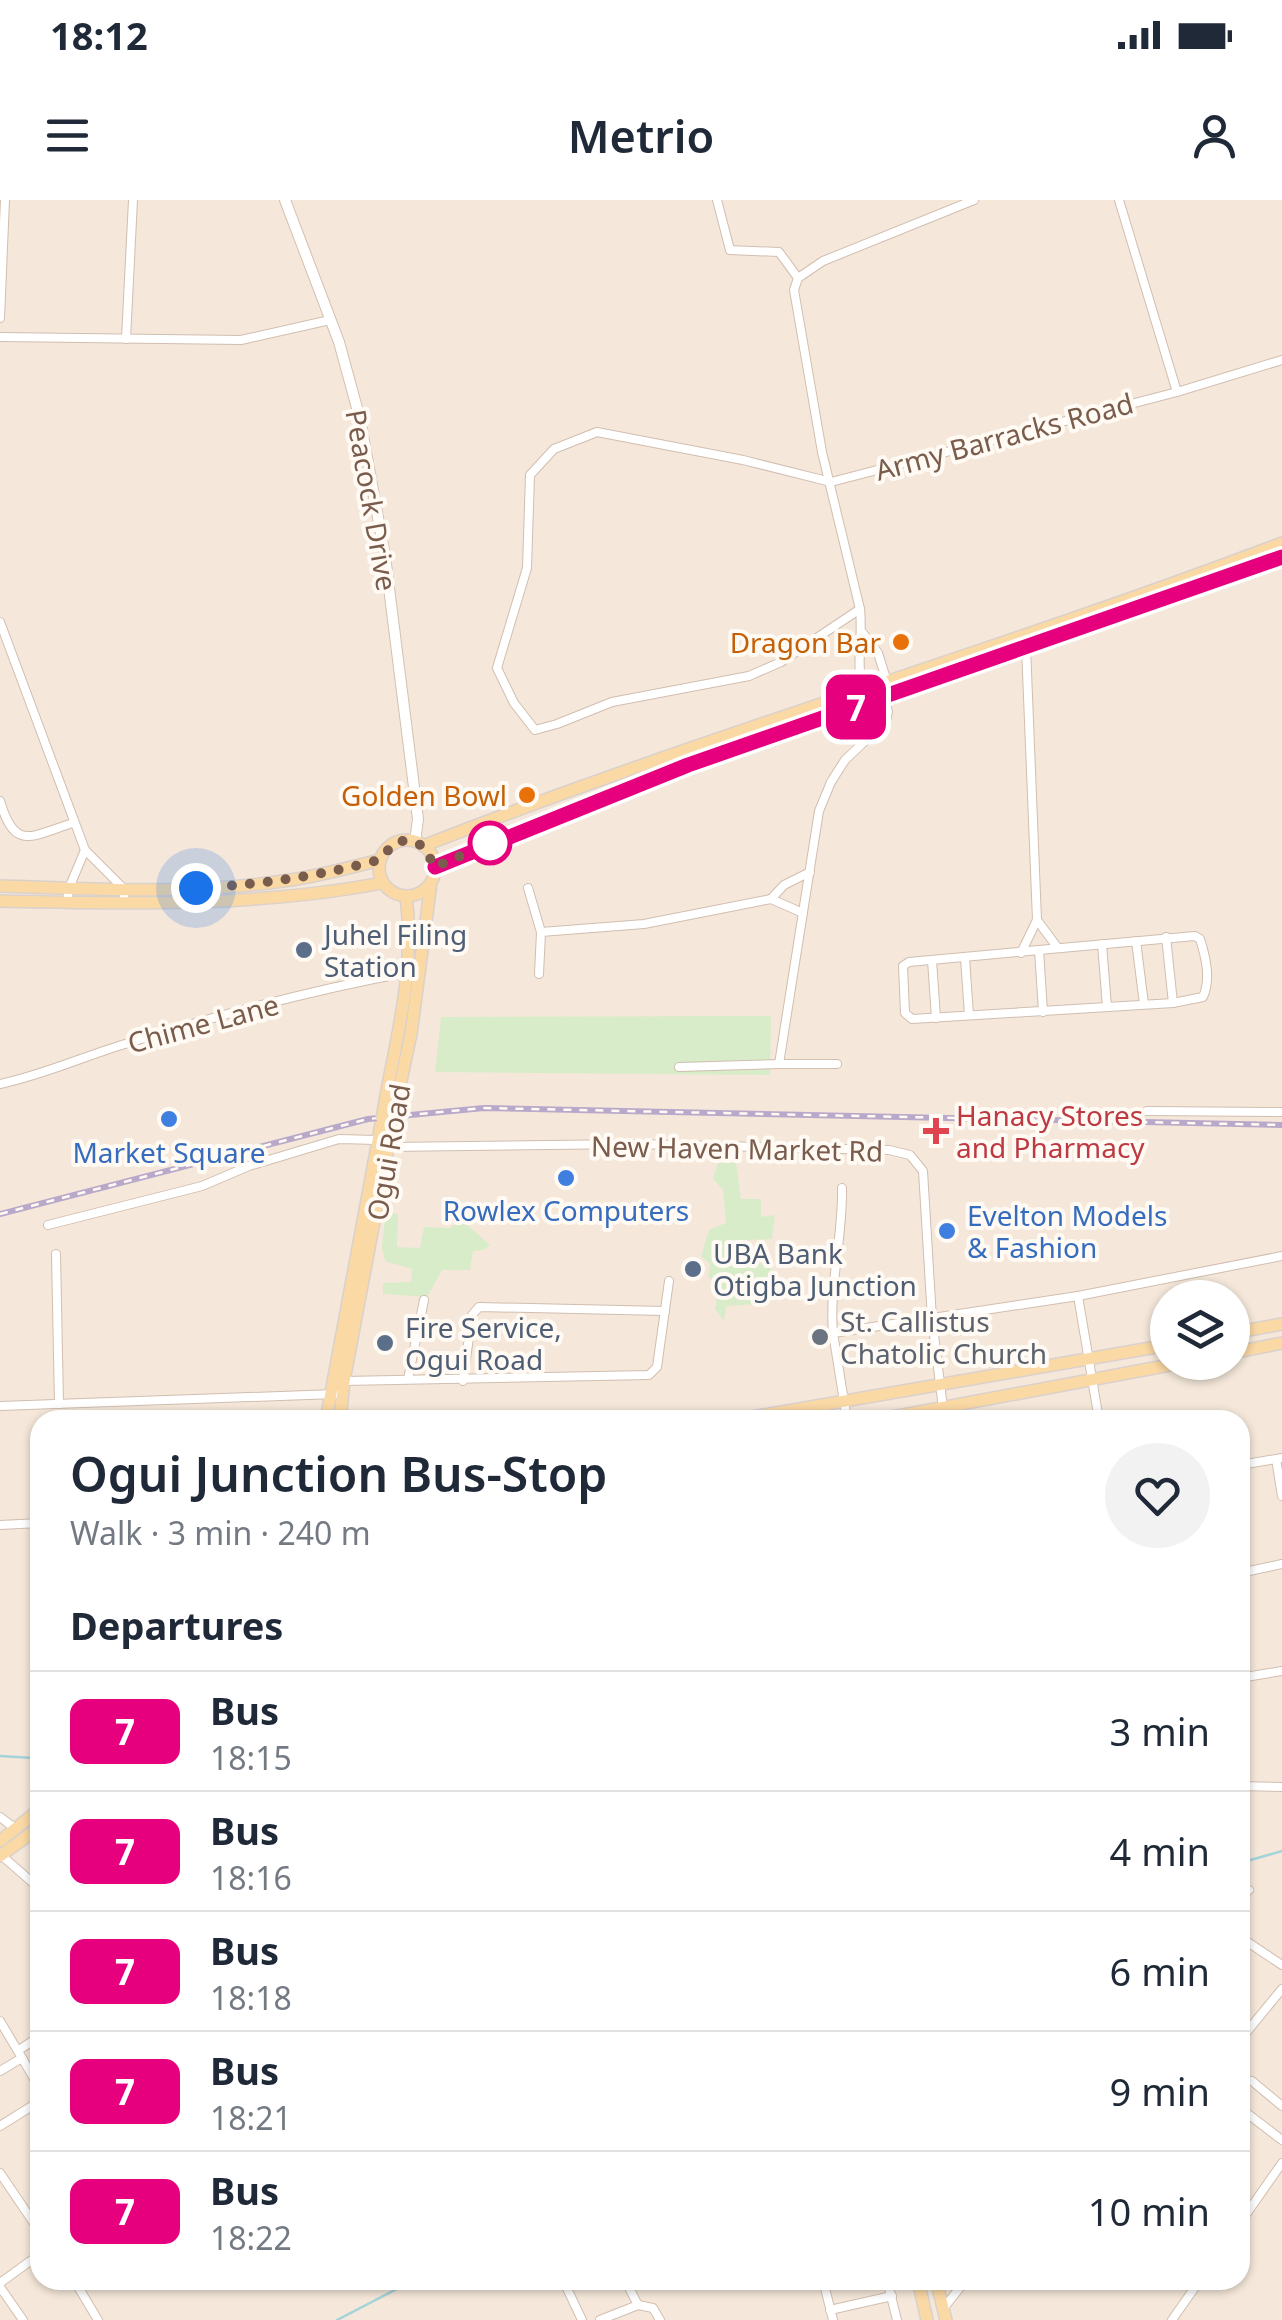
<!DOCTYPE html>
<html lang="en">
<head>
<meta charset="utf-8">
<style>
  body { margin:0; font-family:"Noto Sans",sans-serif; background:#f2f2f3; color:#1f2937; height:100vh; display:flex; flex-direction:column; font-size:38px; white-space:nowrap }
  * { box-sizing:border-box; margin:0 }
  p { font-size:32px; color:#747a83 }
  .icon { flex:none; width:55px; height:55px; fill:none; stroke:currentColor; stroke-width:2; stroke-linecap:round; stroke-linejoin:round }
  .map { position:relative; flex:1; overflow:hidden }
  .panel { position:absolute; left:30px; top:1210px; width:1220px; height:880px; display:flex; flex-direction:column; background:#fff; border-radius:30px; box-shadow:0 2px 8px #0004 }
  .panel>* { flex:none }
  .badge { padding:0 20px; border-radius:15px; font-size:35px; line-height:65px }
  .controls { position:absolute; left:1150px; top:1080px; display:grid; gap:20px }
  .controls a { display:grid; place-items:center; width:100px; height:100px; border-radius:50%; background:#fff; box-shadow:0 2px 8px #0004; font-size:50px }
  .you { position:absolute; width:50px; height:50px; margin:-25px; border:8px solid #fff; border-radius:50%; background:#1a73e8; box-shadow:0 0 0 15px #1a73e833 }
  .map>.badge { position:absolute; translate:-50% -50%; box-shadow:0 0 0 5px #fff }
  h2 { padding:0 40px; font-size:38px; line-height:90px }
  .round { display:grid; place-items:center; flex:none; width:105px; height:105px; border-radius:52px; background:#f2f2f3 }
  .head { display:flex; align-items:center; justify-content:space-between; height:170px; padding:0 40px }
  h1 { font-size:48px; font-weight:600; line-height:75px }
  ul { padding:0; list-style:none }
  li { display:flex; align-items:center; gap:30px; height:120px; padding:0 40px; border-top:2px solid #e0e1e3 }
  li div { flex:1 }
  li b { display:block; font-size:38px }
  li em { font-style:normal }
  li .badge { min-width:110px; font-weight:700; text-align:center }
  .status { display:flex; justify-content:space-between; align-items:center; height:70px; padding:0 50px; background:#fff; direction:ltr }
  .status svg { height:28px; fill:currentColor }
  header { display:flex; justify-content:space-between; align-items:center; height:130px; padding:0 40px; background:#fff; font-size:45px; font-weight:600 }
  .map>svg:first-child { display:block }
  .residential { fill:#f5e8da; fill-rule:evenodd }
  .green { fill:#d8ecc9 }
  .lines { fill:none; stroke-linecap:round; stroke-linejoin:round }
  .stream { stroke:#a5d3da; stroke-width:2.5 }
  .street-casing { stroke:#d1beb0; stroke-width:10 }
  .secondary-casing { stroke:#d6c0b0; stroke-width:12 }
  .primary-casing { stroke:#dad1cd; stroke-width:14 }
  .street { stroke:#fff; stroke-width:8 }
  .secondary { stroke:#fff; stroke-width:10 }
  .primary { stroke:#fbd9a5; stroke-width:11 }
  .rail-casing { stroke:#b9a8c9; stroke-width:6 }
  .rail { stroke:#fffaf3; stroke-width:2.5; stroke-dasharray:8; stroke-linecap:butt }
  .primary-bridge-casing { stroke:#dad1cd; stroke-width:14; stroke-linecap:butt }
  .primary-bridge { stroke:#fbd9a5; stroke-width:11 }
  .line-casing { stroke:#fff; stroke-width:22 }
  .line { stroke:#e6007e; stroke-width:15 }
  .walk { stroke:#7a5c4d; stroke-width:10; stroke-dasharray:0 18 }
  .food-dot { fill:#e8710a; stroke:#fffaf3; stroke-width:4 }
  .stop-dot { fill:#fff; stroke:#e6007e; stroke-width:5 }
  .service-dot { fill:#5c6f8a; stroke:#fffaf3; stroke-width:4 }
  .shop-dot { fill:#3f7fe0; stroke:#fffaf3; stroke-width:4 }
  .health-dot { fill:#e0444e; stroke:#fffaf3; stroke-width:4 }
  .worship-dot { fill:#6b7280; stroke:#fffaf3; stroke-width:4 }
  .labels { text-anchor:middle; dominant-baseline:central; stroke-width:8; stroke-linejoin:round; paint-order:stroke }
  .street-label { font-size:28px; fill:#7a5c4d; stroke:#fffaf3 }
  .food-label { font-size:28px; fill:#c56008; stroke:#fffaf3; text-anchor:end }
  .service-label { font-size:28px; fill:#4e5e75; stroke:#fffaf3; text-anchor:start }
  .health-label { font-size:28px; fill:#be3a42; stroke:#fffaf3; text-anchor:start }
  .shop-label { font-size:28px; fill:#366cbe; stroke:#fffaf3 }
  .worship-label { font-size:28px; fill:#5b616d; stroke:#fffaf3; text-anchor:start }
</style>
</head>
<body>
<div class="status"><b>18:12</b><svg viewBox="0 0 49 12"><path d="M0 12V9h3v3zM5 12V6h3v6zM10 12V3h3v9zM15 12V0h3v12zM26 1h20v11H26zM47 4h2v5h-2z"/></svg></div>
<header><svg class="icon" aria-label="menu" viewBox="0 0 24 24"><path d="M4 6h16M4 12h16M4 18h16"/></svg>Metrio<svg class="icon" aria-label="person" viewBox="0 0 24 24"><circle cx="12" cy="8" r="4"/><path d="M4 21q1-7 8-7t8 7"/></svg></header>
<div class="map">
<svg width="1282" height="2120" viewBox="0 0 1282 2120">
  <rect width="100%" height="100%" fill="#fdf6ec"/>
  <!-- residential -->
  <path class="residential" d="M0 0H1282V2120H0ZM1168 1098H1232V1162H1168ZM40 1220H1240V2080H40Z"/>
  <!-- green -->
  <g class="green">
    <path d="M771 816 770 875 435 872 441 817Z"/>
    <path d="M718 963H736L741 999H761V1017L775 1015 772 1039 746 1040V1052L728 1054 729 1064 771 1063 770 1103 726 1106 724 1121 715 1109 719 1087 708 1076 710 1064 701 1056 709 1030 726 1023 723 990 713 979Z"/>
    <path d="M386 1012 398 1014 397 1047 420 1048 424 1027 450 1028 461 1020 490 1045 484 1050 473 1051 470 1070H442L427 1097 383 1094V1083L411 1082 412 1069 385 1061 382 1047Z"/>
  </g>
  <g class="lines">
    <!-- stream -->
    <g class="stream">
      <path d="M0 1556 33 1558 40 1562"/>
      <path d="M1240 1663 1282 1651"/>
      <path d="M337 2120 414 2080"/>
    </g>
    <!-- street casing -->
    <g class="street-casing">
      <g id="street">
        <path d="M717 0 730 50 779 52 798 78"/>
        <path d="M1119 0 1177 192"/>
        <path d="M0 118 5 0"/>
        <path d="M0 137 241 140 330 120"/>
        <path d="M126 139 133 0"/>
        <path d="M860 409 781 462 749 476 612 502 557 524 535 530 514 503 497 468 527 368 530 275 554 249 597 232 743 260 831 282 1177 192 1282 160"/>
        <path d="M0 422 85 650 124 689V703"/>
        <path d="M862 432 878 453 888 485"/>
        <path d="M862 491C856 462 863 437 860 409L822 252 794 90 798 78 823 61 974 0"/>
        <path d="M0 601C15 652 31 636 73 623"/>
        <path d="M528 688 541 732 539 774"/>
        <path d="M771 699 784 685 810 672"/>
        <path d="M67 702 69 688 85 650"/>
        <path d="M1037 720 1057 747"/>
        <path d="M541 732 644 724 771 699 803 713"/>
        <path d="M1166 737 1173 803"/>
        <path d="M1136 741 1144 804"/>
        <path d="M1102 744 1107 807"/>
        <path d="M1039 750 1195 736 1200 739C1206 758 1211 779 1203 797L1173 803 912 819 905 813 903 766 909 762 1039 750 1043 812"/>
        <path d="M1021 753 1037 720 1026 447"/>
        <path d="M965 758 969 815"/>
        <path d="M932 760 936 818"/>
        <path d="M779 864H837"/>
        <path d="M679 867 779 864 819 611 831 582 845 560 886 521 888 512 884 497"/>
        <path d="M0 884C43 875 82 857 125 844 218 815 313 790 409 772"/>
        <path d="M1147 911 1282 912"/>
        <path d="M388 947 631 944 889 950 910 955 923 971 932 1119 943 1208"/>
        <path d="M48 1025 202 986 249 966 339 939 377 940"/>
        <path d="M56 1054 59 1204"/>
        <path d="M1078 1096 1099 1220"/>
        <path d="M833 1133C829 1085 843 1037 842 988"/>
        <path d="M408 1179 424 1100"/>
        <path d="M344 1181 649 1175 657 1167 669 1081"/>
        <path d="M463 1181 472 1115 479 1107 665 1111"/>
        <path d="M0 1206 335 1194"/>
        <path d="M847 1220 833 1133 1078 1096 1282 1056"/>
        <path d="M1276 1259 1282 1296"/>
        <path d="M1240 1265 1282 1258"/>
        <path d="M0 1325 40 1323"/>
        <path d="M1240 1373 1282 1364"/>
        <path d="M1240 1478 1282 1471"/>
        <path d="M1240 1586 1282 1587"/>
        <path d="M0 1617 16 1629"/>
        <path d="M1 1655 40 1689"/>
        <path d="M1240 1698 1249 1690"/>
        <path d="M1240 1737 1282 1765"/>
        <path d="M0 1821 22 1858"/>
        <path d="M1240 1840 1282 1789"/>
        <path d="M19 1850 40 1836"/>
        <path d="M0 1871 22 1858 40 1889"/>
        <path d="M1252 1881 1282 1906"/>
        <path d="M1240 1908 1282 1940"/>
        <path d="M0 1926 40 1901"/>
        <path d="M0 1973 40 2032"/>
        <path d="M1240 2023 1282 1963"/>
        <path d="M74 2080 98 2120"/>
        <path d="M563 2080 582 2120"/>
        <path d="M625 2080 638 2105"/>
        <path d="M823 2080 833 2120"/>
        <path d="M887 2080 897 2120"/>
        <path d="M0 2083 40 2054"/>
        <path d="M0 2087 23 2120"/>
        <path d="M943 2109 966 2080"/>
        <path d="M830 2110 892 2096"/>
        <path d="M600 2120 638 2105 653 2108 660 2120"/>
        <path d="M1172 2120 1200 2080"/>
      </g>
    </g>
    <!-- secondary casing -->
    <g class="secondary-casing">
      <path id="secondary" d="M285 0 339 142 360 219 385 356 418 619 415 642"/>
    </g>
    <!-- primary casing -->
    <g class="primary-casing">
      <g id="primary">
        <circle cx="407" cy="668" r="28"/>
        <path d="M423 646C706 535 998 451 1282 343"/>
        <path d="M435 667 722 553 1282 357"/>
        <path d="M0 686C94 689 189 695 283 681 316 677 348 668 380 660"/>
        <path d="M0 701C128 704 257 707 382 683"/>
        <path d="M386 895C399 828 415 765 406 696"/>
        <path d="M398 895 411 834 431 683"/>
        <path d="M1232 1133 1282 1124"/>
        <path d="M1232 1153 1282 1143"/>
        <path d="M326 1220 382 919"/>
        <path d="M340 1220 344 1181 393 921"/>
        <path d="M735 1220 1168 1145"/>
        <path d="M876 1220 1186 1162"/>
        <path d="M0 1641 40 1609"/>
        <path d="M0 1656 40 1627"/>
        <path d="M918 2080 927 2120"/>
        <path d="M936 2080 946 2120"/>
      </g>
    </g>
    <!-- street -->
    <use href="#street" class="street"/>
    <!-- secondary -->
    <use href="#secondary" class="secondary"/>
    <!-- primary -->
    <use href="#primary" class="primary"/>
    <!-- rail casing -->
    <g class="rail-casing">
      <path id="rail" d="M0 1014 368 919 484 908 1282 925"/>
    </g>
    <!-- rail -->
    <use href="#rail" class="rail"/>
    <!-- primary-bridge casing -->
    <g class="primary-bridge-casing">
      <g id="primary-bridge">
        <path d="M382 919 386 895"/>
        <path d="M393 921 398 895"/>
      </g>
    </g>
    <!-- primary-bridge -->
    <use href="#primary-bridge" class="primary-bridge"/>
  </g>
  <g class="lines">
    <!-- line casing -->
    <g class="line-casing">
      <path id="line" d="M435 667 688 565 1282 357"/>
    </g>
    <!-- line -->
    <use href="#line" class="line"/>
    <!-- walk -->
    <path class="walk" d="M196 688C256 685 313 677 371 662 394 657 386 630 423 646L435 667 490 643"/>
  </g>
  <!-- markers -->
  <g class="food-dot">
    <circle cx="901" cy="442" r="10"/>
    <circle cx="527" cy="595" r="10"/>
  </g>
  <circle class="stop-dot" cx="490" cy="643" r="20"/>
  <g class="service-dot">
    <circle cx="304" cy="750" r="10"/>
    <circle cx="693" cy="1069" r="10"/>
    <circle cx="385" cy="1143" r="10"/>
  </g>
  <g class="shop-dot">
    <circle cx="169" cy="919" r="10"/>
    <circle cx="566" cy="978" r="10"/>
    <circle cx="947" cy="1031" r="10"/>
  </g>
  <path class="health-dot" d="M931 916h10v10h10v10h-10v10h-10v-10h-10v-10h10z"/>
  <circle class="worship-dot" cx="820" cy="1137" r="10"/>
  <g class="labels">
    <!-- street labels -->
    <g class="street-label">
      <text transform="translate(1004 236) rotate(-15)">Army Barracks Road</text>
      <text transform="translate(372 300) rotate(80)">Peacock Drive</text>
      <text transform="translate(203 823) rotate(-15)">Chime Lane</text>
      <text transform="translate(737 948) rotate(1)">New Haven Market Rd</text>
      <text transform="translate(388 952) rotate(-80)">Ogui Road</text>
    </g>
    <!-- food labels -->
    <g class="food-label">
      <text x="881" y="442">Dragon Bar</text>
      <text x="507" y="595">Golden Bowl</text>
    </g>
    <!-- service labels -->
    <g class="service-label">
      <text x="324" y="734">Juhel Filing<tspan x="324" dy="32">Station</tspan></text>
      <text x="713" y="1053">UBA Bank<tspan x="713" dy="32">Otigba Junction</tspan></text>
      <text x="405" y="1127">Fire Service,<tspan x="405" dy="32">Ogui Road</tspan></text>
    </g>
    <!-- health labels -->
    <g class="health-label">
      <text x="956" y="915">Hanacy Stores<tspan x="956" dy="32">and Pharmacy</tspan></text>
    </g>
    <!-- shop labels -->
    <g class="shop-label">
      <text x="169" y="952">Market Square</text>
      <text x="566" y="1010">Rowlex Computers</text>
      <text x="967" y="1015" text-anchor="start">Evelton Models<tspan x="967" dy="32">&amp; Fashion</tspan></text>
    </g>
    <!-- worship labels -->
    <g class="worship-label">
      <text x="840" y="1121">St. Callistus<tspan x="840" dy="32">Chatolic Church</tspan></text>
    </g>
  </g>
</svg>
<div class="controls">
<a><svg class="icon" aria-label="layers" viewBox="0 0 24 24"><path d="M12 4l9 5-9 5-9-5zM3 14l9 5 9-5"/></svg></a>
</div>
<div class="you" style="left:196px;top:688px"></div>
<b class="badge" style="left:856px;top:507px;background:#e6007e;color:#fff">7</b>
<section class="panel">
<div class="head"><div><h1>Ogui Junction Bus-Stop</h1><p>Walk · 3 min · 240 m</p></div><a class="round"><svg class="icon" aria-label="heart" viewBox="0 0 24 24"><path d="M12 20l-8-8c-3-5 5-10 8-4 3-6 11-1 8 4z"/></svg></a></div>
<h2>Departures</h2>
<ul>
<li><span class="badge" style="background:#e6007e;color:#fff">7</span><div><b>Bus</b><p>18:15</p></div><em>3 min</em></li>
<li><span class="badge" style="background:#e6007e;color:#fff">7</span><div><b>Bus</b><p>18:16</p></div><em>4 min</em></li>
<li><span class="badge" style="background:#e6007e;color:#fff">7</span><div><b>Bus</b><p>18:18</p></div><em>6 min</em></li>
<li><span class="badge" style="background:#e6007e;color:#fff">7</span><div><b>Bus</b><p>18:21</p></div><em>9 min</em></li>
<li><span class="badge" style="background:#e6007e;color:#fff">7</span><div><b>Bus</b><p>18:22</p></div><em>10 min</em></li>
</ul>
</section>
</div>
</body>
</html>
